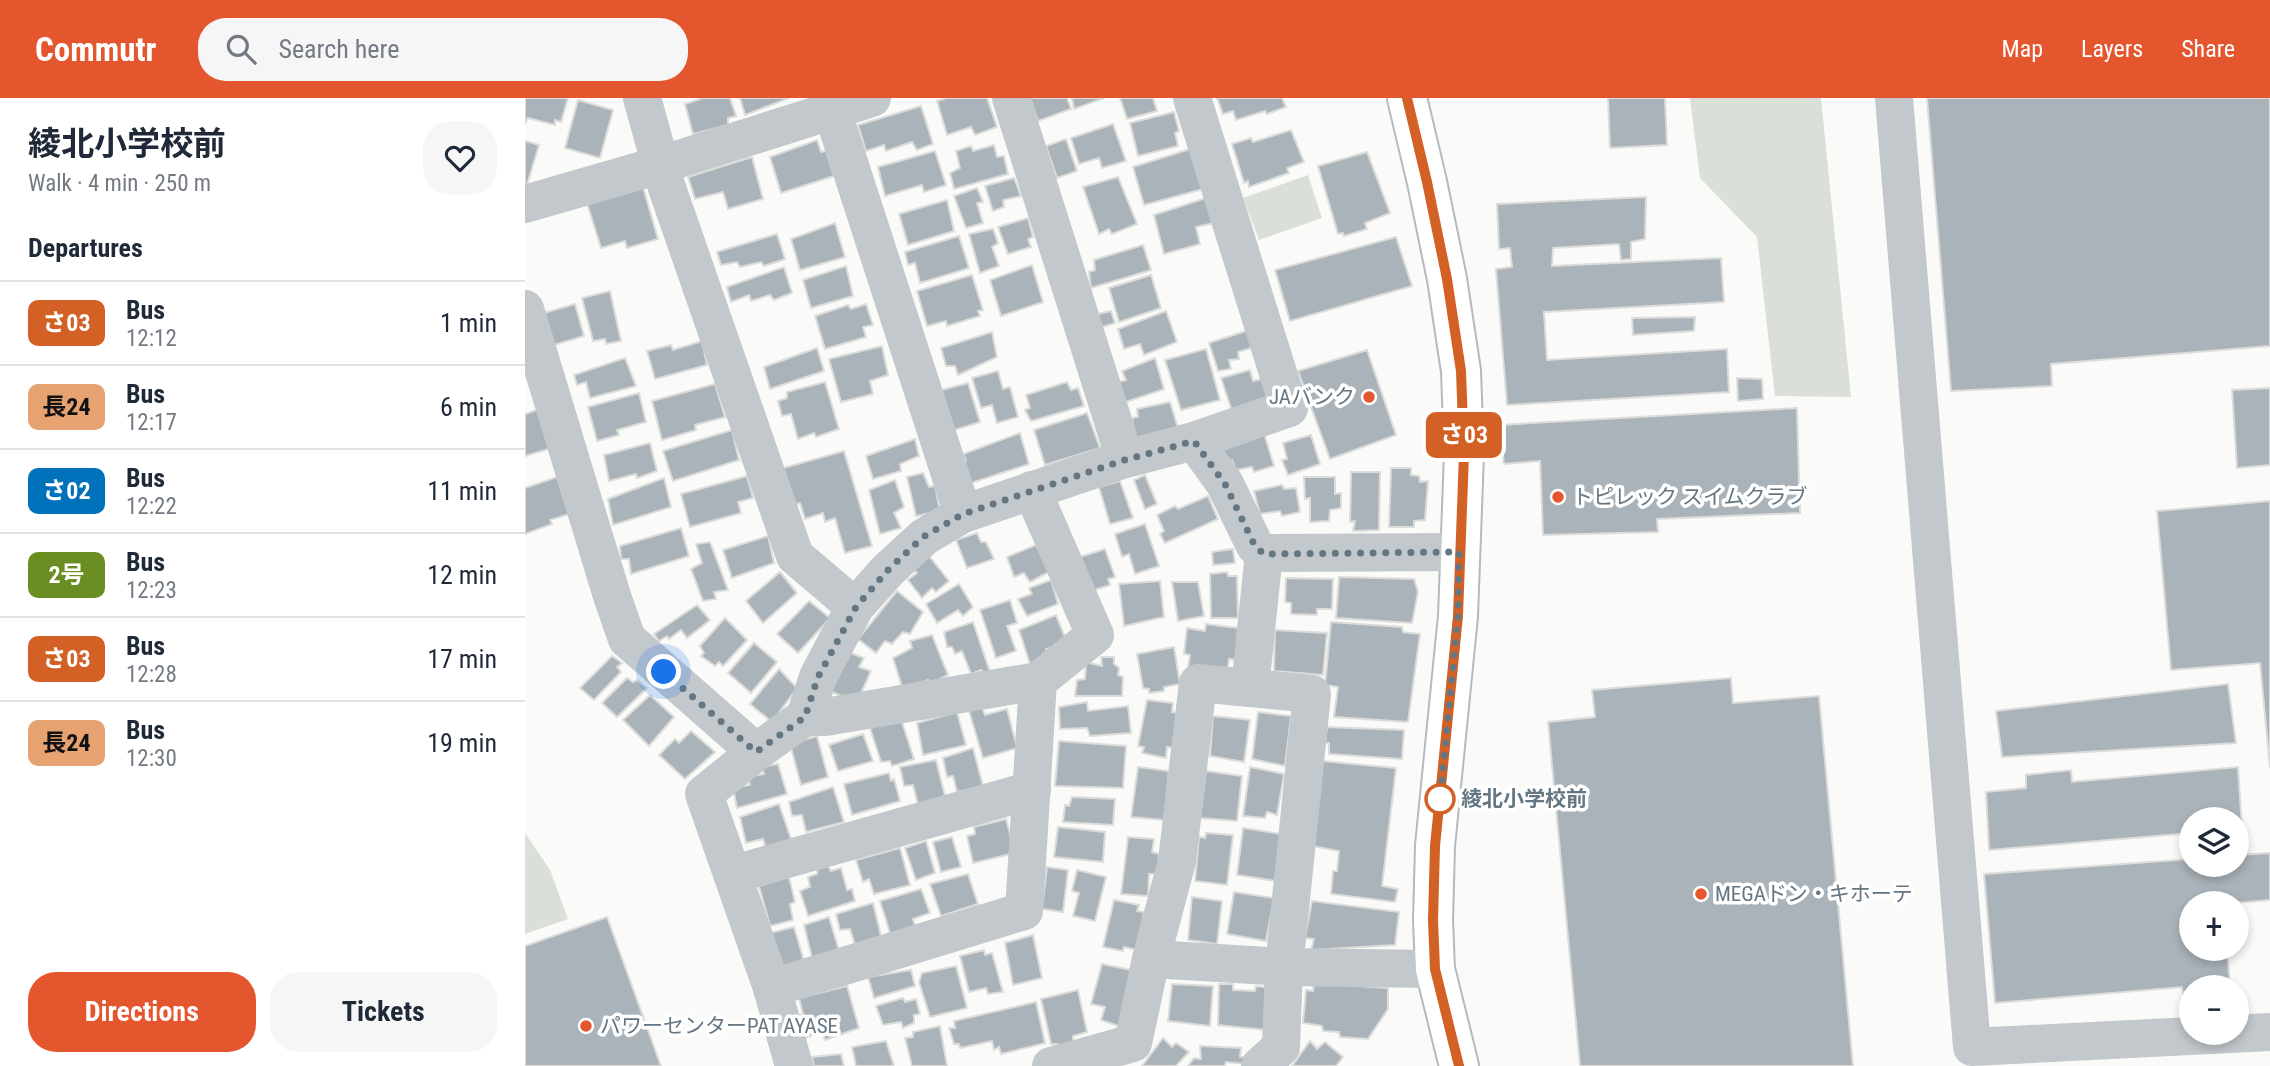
<!DOCTYPE html>
<html lang="en">
<head>
<meta charset="utf-8">
<style>
  body { margin:0; font-family:"Roboto Condensed","Noto Sans JP",sans-serif; background:#f6f6f7; color:#1f2937; height:100vh; display:flex; flex-direction:column; font-size:26px; white-space:nowrap }
  * { box-sizing:border-box; margin:0 }
  p { font-size:23px; color:#747a83 }
  .icon { flex:none; width:38px; height:38px; fill:none; stroke:currentColor; stroke-width:2; stroke-linecap:round; stroke-linejoin:round }
  .map { position:relative; flex:1; overflow:hidden }
  .sheet { display:flex; flex-direction:column; background:#fff; width:525px }
  .sheet>* { flex:none }
  .badge { padding:0 14px; border-radius:10px; font-size:24px; line-height:46px }
  .fabs { position:absolute; left:1654px; top:709px; display:grid; gap:14px }
  .fabs a { display:grid; place-items:center; width:70px; height:70px; border-radius:50%; background:#fff; box-shadow:0 4px 10px #0003; font-size:35px }
  .you { position:absolute; width:35px; height:35px; margin:-18px; border:5px solid #fff; border-radius:50%; background:#1a73e8; box-shadow:0 0 0 10px #1a73e833 }
  .map>.badge { position:absolute; translate:-50% -50%; box-shadow:0 0 0 4px #fff }
  h2 { padding:0 28px; font-size:26px; line-height:63px }
  .round { display:grid; place-items:center; flex:none; width:74px; height:74px; border-radius:28px; background:#f6f6f7 }
  .headline { display:flex; align-items:center; justify-content:space-between; height:119px; padding:0 28px }
  h1 { font-size:33px; font-weight:700; line-height:52px }
  .cta { display:flex; gap:14px; margin-top:auto; padding:14px 28px }
  .cta a { flex:1; height:80px; border-radius:28px; background:#e4572e; color:#fff; font-size:28px; font-weight:700; line-height:80px; text-align:center }
  .cta a+a { background:#f6f6f7; color:#1f2937 }
  ul { padding:0; list-style:none }
  li { display:flex; align-items:center; gap:21px; height:84px; padding:0 28px; border-top:2px solid #e0e1e3 }
  li div { flex:1 }
  li b { display:block; font-size:26px }
  li em { font-style:normal }
  li .badge { min-width:77px; font-weight:700; text-align:center }
  header { display:flex; align-items:center; gap:42px; box-sizing:border-box; height:98px; padding:0 35px; background:#e4572e; color:#fff }
  header strong { font-size:33px }
  nav { display:flex; gap:38px; margin-inline-start:auto; font-size:24px }
  .search { width:490px; height:63px; background:#f6f6f7; display:flex; align-items:center; gap:18px; box-sizing:border-box; padding:0 24px; border-radius:28px; color:#747a83; font-size:26px }
  main { display:flex; flex:1; min-height:0 }
  .map>svg:first-child { display:block }
  .green { fill:#dadfd7 }
  .building { fill:#aab3b9; stroke:#dcdcda; stroke-width:2 }
  .lines { fill:none; stroke-linecap:round; stroke-linejoin:round }
  .major-casing { stroke:#b5babe; stroke-width:42 }
  .minor { stroke:#c3c8cc; stroke-width:38 }
  .major { stroke:#fff; stroke-width:38 }
  .line-casing { stroke:#fff; stroke-width:16 }
  .line { stroke:#d36024; stroke-width:10 }
  .walk { stroke:#657683; stroke-width:7; stroke-dasharray:0 12.6 }
  .poi-dot { fill:#e4572e; stroke:#fff; stroke-width:2.5 }
  .stop-dot { fill:#fff; stroke:#d36024; stroke-width:3.5 }
  .labels { text-anchor:middle; dominant-baseline:central; stroke-width:7; stroke-linejoin:round; paint-order:stroke }
  .poi-label { font-size:21px; fill:#657683; stroke:#fff; text-anchor:start }
  .stop-label { font-size:21px; font-weight:bold; fill:#657683; stroke:#fff; text-anchor:start }
</style>
</head>
<body>
<header>
<strong>Commutr</strong>
<div class="search"><svg class="icon" aria-label="search" viewBox="0 0 24 24"><circle cx="10" cy="10" r="6"/><path d="M15 15l6 6"/></svg>Search here</div>
<nav><a>Map</a><a>Layers</a><a>Share</a></nav>
</header>
<main>
<section class="sheet">
<div class="headline"><div><h1>綾北小学校前</h1><p>Walk · 4 min · 250 m</p></div><a class="round"><svg class="icon" aria-label="heart" viewBox="0 0 24 24"><path d="M12 20l-8-8c-3-5 5-10 8-4 3-6 11-1 8 4z"/></svg></a></div>
<h2>Departures</h2>
<ul>
<li><span class="badge" style="background:#d36024;color:#fff">さ03</span><div><b>Bus</b><p>12:12</p></div><em>1 min</em></li>
<li><span class="badge" style="background:#e6a271;color:#111">長24</span><div><b>Bus</b><p>12:17</p></div><em>6 min</em></li>
<li><span class="badge" style="background:#0072bc;color:#fff">さ02</span><div><b>Bus</b><p>12:22</p></div><em>11 min</em></li>
<li><span class="badge" style="background:#6b8e23;color:#fff">2号</span><div><b>Bus</b><p>12:23</p></div><em>12 min</em></li>
<li><span class="badge" style="background:#d36024;color:#fff">さ03</span><div><b>Bus</b><p>12:28</p></div><em>17 min</em></li>
<li><span class="badge" style="background:#e6a271;color:#111">長24</span><div><b>Bus</b><p>12:30</p></div><em>19 min</em></li>
</ul>
<div class="cta"><a>Directions</a><a>Tickets</a></div>
</section>
<div class="map">
<svg width="1745" height="968" viewBox="0 0 1745 968">
  <rect width="100%" height="100%" fill="#fafaf8"/>
  <!-- green -->
  <g class="green">
    <path d="M1165 0H1296L1326 299 1250 298 1232 139 1175 80Z"/>
    <path d="M783 77 797 120 734 142 718 100Z"/>
    <path d="M0 735 25 772 43 821 0 836Z"/>
  </g>
  <!-- building -->
  <g class="building">
    <path d="M0 0H43L36 24 30 22V27L3 20 0 26Z"/>
    <path d="M178 0H205L211 18 203 20V27L168 36 160 6Z"/>
    <path d="M215 0H264L220 17Z"/>
    <path d="M422 0H462L472 29 450 37 446 29 422 37 412 3Z"/>
    <path d="M505 0H542L546 11 513 23Z"/>
    <path d="M547 0H579L549 11Z"/>
    <path d="M595 0H628L632 13 602 21Z"/>
    <path d="M692 0H757L761 9 742 16 740 13 711 22 708 13 698 16Z"/>
    <path d="M1083 0H1140L1142 47 1085 50Z"/>
    <path d="M1402 0H1745V248L1526 266 1527 288 1426 293Z"/>
    <path d="M53 2 88 12 75 60 40 50Z"/>
    <path d="M396 8 408 46 392 52 387 44 361 53 359 47 341 53 333 27Z"/>
    <path d="M649 14 654 33 650 35 653 48 613 58 605 25Z"/>
    <path d="M588 26 601 63 577 70 574 60 554 66 546 40Z"/>
    <path d="M766 32 779 64 762 70 764 75 724 89 723 83 719 85 707 46 726 40 728 44Z"/>
    <path d="M541 41 552 73 532 80 521 48Z"/>
    <path d="M292 42 296 54 301 53 309 78 256 95 245 59Z"/>
    <path d="M0 43 14 47 2 87 0 86Z"/>
    <path d="M469 47 472 59 479 58 483 76 429 91 425 75 435 70 431 53 446 48 448 53Z"/>
    <path d="M665 51 678 91 619 107 608 69Z"/>
    <path d="M410 53 421 87 399 94 397 87 360 98 353 69Z"/>
    <path d="M842 54 865 115 840 125 842 131 819 138 818 135 813 136 793 68Z"/>
    <path d="M227 59 238 101 203 111 198 94 170 101 163 79Z"/>
    <path d="M593 79 612 126 587 136 584 131 574 136 558 89Z"/>
    <path d="M489 80 496 98 478 102 479 109 468 113 460 88Z"/>
    <path d="M118 89 133 141 102 150 100 143 76 150 62 105Z"/>
    <path d="M452 90 458 104 452 105 458 125 441 130 429 98Z"/>
    <path d="M1121 99 1120 141 1106 144V161L1096 162 1094 146 1028 150 1027 168 1196 160 1199 204 1019 214 1022 262 1202 251 1204 294 982 307 971 171 987 169 985 150 974 151 972 106Z"/>
    <path d="M681 100 689 125 671 129 675 146 639 156 629 117Z"/>
    <path d="M422 102 429 133 383 147 374 116Z"/>
    <path d="M503 120 508 139 503 141 506 149 483 156 473 129Z"/>
    <path d="M310 125 320 159 275 172 266 141Z"/>
    <path d="M468 131 473 145 467 149 474 168 455 175 444 136Z"/>
    <path d="M252 136 260 161 239 168 236 164 215 169 212 164 196 167 192 154Z"/>
    <path d="M434 138 444 170 395 185 390 165 383 167 380 154Z"/>
    <path d="M871 139 887 188 765 223 750 172Z"/>
    <path d="M618 147 626 172 566 190 564 174 570 172 569 162Z"/>
    <path d="M507 167 518 204 476 218 465 182Z"/>
    <path d="M321 168 328 198 286 210 278 182Z"/>
    <path d="M259 169 267 195 249 202 245 197 226 203 224 197 206 204 202 189Z"/>
    <path d="M447 177 458 212 453 213 455 218 422 228 421 223 402 228 392 193Z"/>
    <path d="M626 177 636 210 594 224 584 190Z"/>
    <path d="M85 193 96 243 81 246 80 241 68 243 57 200Z"/>
    <path d="M50 206 59 238 29 247 19 215Z"/>
    <path d="M341 206 348 227 338 229 341 239 300 251 290 218 323 207 326 211Z"/>
    <path d="M586 213 590 225 577 229 573 216Z"/>
    <path d="M641 213 652 244 619 257 615 246 599 251 593 231Z"/>
    <path d="M1170 219 1169 233 1108 237 1107 220Z"/>
    <path d="M724 232 729 249 713 254 714 261 704 262 706 271 693 273 684 245Z"/>
    <path d="M467 234 472 259 433 277 430 268H421L416 250Z"/>
    <path d="M177 243 182 267 130 281 122 253 146 247 148 252Z"/>
    <path d="M357 248 363 277 345 283 348 296 316 304 304 261Z"/>
    <path d="M292 250 299 273 245 291 239 269Z"/>
    <path d="M681 251 695 302 656 312 640 262Z"/>
    <path d="M842 252 871 337 805 361 773 273Z"/>
    <path d="M100 260 111 288 65 300 61 284 52 287 49 277Z"/>
    <path d="M630 260 639 291 601 304 594 284 601 282 597 273Z"/>
    <path d="M725 272 728 283 738 281 744 306 708 316 696 280Z"/>
    <path d="M473 273 478 291 485 289 493 319 472 325 467 307 456 310 447 280Z"/>
    <path d="M1212 280 1237 281 1238 301 1213 303Z"/>
    <path d="M300 284 314 331 291 339 289 335 273 341 266 316 257 318 253 303 262 300V294Z"/>
    <path d="M542 284 546 292 553 290 559 308 506 323 500 312 505 310 501 297Z"/>
    <path d="M443 285 455 324 423 334 413 293Z"/>
    <path d="M190 286 200 319 170 327 171 332 137 342 127 303Z"/>
    <path d="M1745 290V367L1712 370 1707 292Z"/>
    <path d="M114 295 121 324 92 332 94 337 72 343 63 309Z"/>
    <path d="M645 304 653 330 611 342 607 320 613 319 612 311Z"/>
    <path d="M1272 310 1275 415 1132 421 1133 434 1018 437 1015 363 979 366 974 327Z"/>
    <path d="M14 311 27 350 0 358V316Z"/>
    <path d="M562 315 575 350 520 367 509 332Z"/>
    <path d="M207 332 214 362 148 383 138 353Z"/>
    <path d="M495 335 504 366 443 386 436 363 441 362 438 356Z"/>
    <path d="M739 335 749 368 729 374 727 369 711 372 707 362 702 364 697 348Z"/>
    <path d="M786 337 795 366 763 377 757 362 762 361 758 345Z"/>
    <path d="M390 341 394 358 375 366 376 373 348 381 341 358Z"/>
    <path d="M125 345 132 373 112 380 111 376 84 383 79 357Z"/>
    <path d="M319 353 347 448 320 455 310 420 300 424 298 415 280 421 275 405 266 408 255 371Z"/>
    <path d="M866 370H886V377L894 378 895 384 903 383 900 422 889 423V429H864Z"/>
    <path d="M826 374H855L854 432 828 433 830 423 825 424Z"/>
    <path d="M398 375 404 389 410 388 415 413 391 418 382 379Z"/>
    <path d="M620 377 632 406 620 411 609 382Z"/>
    <path d="M222 378 228 400 213 404 216 415 165 429 156 396Z"/>
    <path d="M32 379 44 416 25 422 27 426 0 436V390Z"/>
    <path d="M779 379H810V396L816 395V410L805 412 804 423 785 424V400L780 401Z"/>
    <path d="M139 380 146 409 88 427 83 401Z"/>
    <path d="M370 382 379 409 369 415 376 430 355 436 344 392Z"/>
    <path d="M595 383 608 420 585 426 574 389Z"/>
    <path d="M757 387 759 391 771 390 775 414 757 418 755 413 735 416 729 393Z"/>
    <path d="M683 398 693 421 640 445 635 436 639 433 632 417 650 408 653 411Z"/>
    <path d="M1745 403V670L1735 565 1646 572 1632 413Z"/>
    <path d="M620 426 634 468 610 476 604 456 597 459 590 436Z"/>
    <path d="M156 430 164 458 106 476 104 461H96L95 448Z"/>
    <path d="M452 435 456 444H461L469 461 442 470 431 442Z"/>
    <path d="M243 438 249 465 207 480 198 452Z"/>
    <path d="M185 444 203 492 189 494 191 501 178 503 166 471 177 465 171 446Z"/>
    <path d="M511 447 524 474 505 484 499 475 489 479 482 459Z"/>
    <path d="M580 451 590 479 583 481 585 487 566 493 555 459Z"/>
    <path d="M708 451 710 465 688 467 687 454Z"/>
    <path d="M404 458 424 483 411 494 407 490 397 500 383 482 392 475 388 471Z"/>
    <path d="M255 474 272 495 238 525 221 503Z"/>
    <path d="M702 474 703 478H712L713 520H686L685 476Z"/>
    <path d="M814 479 889 481 893 494 887 525 811 520Z"/>
    <path d="M761 480 808 481 807 511H792V517L766 516V505L760 504Z"/>
    <path d="M526 482 533 506 502 518 493 501 507 496 504 490Z"/>
    <path d="M635 483 639 519 599 528 594 486Z"/>
    <path d="M647 484H673L679 518 653 523Z"/>
    <path d="M434 486 448 509 438 518 433 512 412 525 401 506Z"/>
    <path d="M372 493 398 514 385 536 378 534 367 546 360 543 351 555 333 541Z"/>
    <path d="M485 502 492 525 482 528 491 553 471 560 455 512Z"/>
    <path d="M284 503 305 520 273 555 252 536Z"/>
    <path d="M172 507 185 522 162 540 156 532 144 541 142 538 134 543 129 536Z"/>
    <path d="M531 517 542 544 521 551 524 559 505 566 494 532Z"/>
    <path d="M200 520 222 542 198 568 194 564 190 568 176 558 179 555 175 548Z"/>
    <path d="M448 524 465 574 461 576 456 572 446 576 437 553 430 556 427 549H422L419 534Z"/>
    <path d="M806 524 877 529 878 534 895 536 883 624 809 619 813 589 800 587Z"/>
    <path d="M681 526 713 530 711 562 704 561 702 575 663 570 665 557 659 556 662 530 680 533Z"/>
    <path d="M750 532 802 535 798 577 749 573Z"/>
    <path d="M407 537 423 577 405 586 403 582 378 592 368 560 387 550 385 543Z"/>
    <path d="M229 545 252 564 226 595 203 575Z"/>
    <path d="M649 549 655 586 639 589V593L624 595V591L618 590 612 556Z"/>
    <path d="M323 554 339 560 334 569 346 573 333 602 321 600 305 593Z"/>
    <path d="M87 558 97 565 92 569 96 574 69 602 55 590Z"/>
    <path d="M576 559H589V566L594 570 593 577 598 579 597 598H550L552 582 560 581 561 564 577 568Z"/>
    <path d="M254 571 272 590 247 624 225 606Z"/>
    <path d="M102 580 108 584 112 582 122 590 92 619 77 605Z"/>
    <path d="M1206 580 1208 605 1294 598 1328 968H1055L1023 624 1070 619 1067 592Z"/>
    <path d="M1703 586 1711 645 1477 659 1471 613Z"/>
    <path d="M125 597 149 619 124 648 98 622Z"/>
    <path d="M622 602 648 605 647 614 655 616 648 650 642 649 641 660 617 655 619 649 613 648Z"/>
    <path d="M562 604 563 613 603 608 606 635 565 638 562 630 535 631 534 609Z"/>
    <path d="M457 609 460 617 482 611 492 650 458 660 444 613Z"/>
    <path d="M432 614 441 647 398 657 392 625Z"/>
    <path d="M733 614 766 618 760 668 727 661Z"/>
    <path d="M688 618 725 622 719 664 685 658Z"/>
    <path d="M376 621 389 661 367 668 365 663 356 664 345 630Z"/>
    <path d="M802 629 879 632 877 661 804 656V645H800Z"/>
    <path d="M166 633 190 654 160 681 134 657 150 641 154 645Z"/>
    <path d="M338 636 348 663 313 673 304 647Z"/>
    <path d="M292 638 303 679 276 687 265 646Z"/>
    <path d="M534 643 601 648 598 690 530 688Z"/>
    <path d="M448 650 458 688 432 694 428 678 422 679 418 660Z"/>
    <path d="M411 662 420 698 393 707 388 687 379 688 375 669Z"/>
    <path d="M797 663 871 670 857 788 873 791 870 804 806 796 808 773H812L814 753 787 748Z"/>
    <path d="M253 666 262 696 212 710 208 690 225 687 223 679 239 676 237 669Z"/>
    <path d="M613 669 644 673 639 722 606 719Z"/>
    <path d="M725 669 759 676 752 717 742 714 740 720 718 718Z"/>
    <path d="M1713 669 1717 730 1712 731V721H1666V735L1464 752 1461 694 1501 690V677L1546 672 1547 684Z"/>
    <path d="M681 673 717 678 712 723 675 720Z"/>
    <path d="M364 675 366 683 369 681 375 703 327 717 319 686Z"/>
    <path d="M308 689 319 724 281 734 277 717 267 718 264 704Z"/>
    <path d="M547 699 590 701 588 727 538 724 540 707 544 708Z"/>
    <path d="M254 706 266 741 242 753 238 741 221 745 215 719Z"/>
    <path d="M481 721 490 755 448 765 442 738 450 736 449 729Z"/>
    <path d="M533 729 580 734 578 764 529 759Z"/>
    <path d="M718 730 757 736 751 783 712 777Z"/>
    <path d="M681 735 708 737 702 787 670 783 674 739 680 740Z"/>
    <path d="M427 739 436 769 416 774 408 744Z"/>
    <path d="M603 739 629 741 627 754 634 756 633 776H624L623 798 596 796Z"/>
    <path d="M401 743 410 775 391 782 380 750Z"/>
    <path d="M375 750 385 787 349 796 344 781 338 784 331 762Z"/>
    <path d="M1745 755V802L1712 805H1666V850H1702L1705 886 1688 887 1687 889H1666V903H1659L1657 889 1470 905 1459 776 1666 761V766H1712V757Z"/>
    <path d="M303 768 306 773 316 770 322 792 327 791 330 803 283 818 275 793 285 789 283 779 292 776V771Z"/>
    <path d="M522 769 543 772 538 814 517 811Z"/>
    <path d="M552 772 581 779 570 823 548 818 554 795 547 793Z"/>
    <path d="M443 776 453 806 416 818 405 786Z"/>
    <path d="M264 779 270 804 265 806 268 822 245 828 234 788Z"/>
    <path d="M396 791 405 815 388 821 391 832 366 838 355 803Z"/>
    <path d="M709 794 749 800 741 843 702 836Z"/>
    <path d="M667 799 697 803 692 846 663 842Z"/>
    <path d="M589 802 614 807 612 813 619 814 612 852 599 849 598 853 578 849Z"/>
    <path d="M787 803 874 814 870 847 786 852 789 841 780 840Z"/>
    <path d="M348 805 357 842 331 850 325 831 315 832 311 816Z"/>
    <path d="M82 819 136 968H0V848Z"/>
    <path d="M304 819 315 856 288 864 279 827Z"/>
    <path d="M269 829 279 863 255 872 245 835Z"/>
    <path d="M508 837 517 880 488 887 480 845Z"/>
    <path d="M459 852 460 857 467 855 478 894 463 896 461 890 444 894 435 858Z"/>
    <path d="M577 866 611 873 596 929 576 922 580 909 566 906Z"/>
    <path d="M431 868 442 910 405 919 394 884 397 875Z"/>
    <path d="M386 872 390 888 349 900 343 879Z"/>
    <path d="M789 885 863 890V911L843 941 815 939 814 934 798 933 797 928 778 925 781 892 788 893Z"/>
    <path d="M647 886 688 888 685 928 643 923Z"/>
    <path d="M694 886H708V892L730 893 731 888 745 890 741 932 693 927Z"/>
    <path d="M322 888 334 930 300 942 297 934 277 941 270 919 278 916 274 900Z"/>
    <path d="M553 892 562 934 548 938V947L534 950 533 946H526L516 901Z"/>
    <path d="M378 900 380 904 391 901 395 916 389 917V925L378 930 376 924 358 927 351 908Z"/>
    <path d="M511 904 520 945 476 956 474 949 469 952 467 943 435 950 434 946H429L424 930H430L429 923Z"/>
    <path d="M415 928 422 968H387L380 940 388 939V934Z"/>
    <path d="M638 940 647 949 651 945 664 954 651 968H617Z"/>
    <path d="M361 943 369 968H331L327 949Z"/>
    <path d="M785 943 792 951 800 944 818 959 811 968H767Z"/>
    <path d="M675 948 716 950 715 959H719V966L701 964 700 968H663L669 960 676 961Z"/>
    <path d="M316 956 319 968H289L287 959Z"/>
  </g>
  <g class="lines">
    <!-- major casing -->
    <g class="major-casing">
      <path id="major" d="M882 0 902 84 922 181 936 273 939 356 933 518 910 748 908 822 910 871 934 968"/>
    </g>
    <!-- minor -->
    <g class="minor">
      <path d="M117 0 142 90 270 458 330 509"/>
      <path d="M303 0 438 416"/>
      <path d="M486 0 600 361"/>
      <path d="M667 0 764 310 669 343"/>
      <path d="M1369 0 1447 949 1745 934"/>
      <path d="M0 106 135 67 347 0"/>
      <path d="M0 211 87 498 102 541 231 654"/>
      <path d="M725 590 739 455"/>
      <path d="M280 619H300L513 583 570 537 507 392"/>
      <path d="M209 776 507 692"/>
      <path d="M626 861 759 869 910 871"/>
      <path d="M247 890 499 813 513 583"/>
      <path d="M269 968 247 890 179 696 231 654 280 619 293 579 330 509 363 472 399 439 438 416 600 361 669 343 700 386 730 448 739 455 935 454"/>
      <path d="M526 968 608 945 626 861 652 763 673 585 787 596 759 869 756 949 735 968"/>
    </g>
    <!-- major -->
    <use href="#major" class="major"/>
  </g>
  <g class="lines">
    <!-- line casing -->
    <g class="line-casing">
      <path id="line" d="M882 0 902 84 922 181 936 273 939 356 933 518 910 748 908 822 910 871 934 968"/>
    </g>
    <!-- line -->
    <use href="#line" class="line"/>
    <!-- walk -->
    <path class="walk" d="M139 574 231 654 280 619 293 579 331 509 363 472 398 439 438 416 600 362 669 343 700 386 730 448 739 456 934 454 933 518 915 701"/>
  </g>
  <!-- markers -->
  <g class="poi-dot">
    <circle cx="844" cy="299" r="7"/>
    <circle cx="1033" cy="399" r="7"/>
    <circle cx="1176" cy="796" r="7"/>
    <circle cx="61" cy="928" r="7"/>
  </g>
  <circle class="stop-dot" cx="915" cy="701" r="14"/>
  <g class="labels">
    <!-- poi labels -->
    <g class="poi-label">
      <text x="830" y="299" text-anchor="end">JAバンク</text>
      <text x="1047" y="399">トピレック スイムクラブ</text>
      <text x="1190" y="796">MEGAドン・キホーテ</text>
      <text x="75" y="928">パワーセンターPAT AYASE</text>
    </g>
    <!-- stop labels -->
    <g class="stop-label">
      <text x="936" y="701">綾北小学校前</text>
    </g>
  </g>
</svg>
<div class="fabs">
<a><svg class="icon" aria-label="layers" viewBox="0 0 24 24"><path d="M12 4l9 5-9 5-9-5zM3 14l9 5 9-5"/></svg></a>
<a>+</a>
<a>−</a>
</div>
<div class="you" style="left:139px;top:574px"></div>
<b class="badge" style="left:939px;top:337px;background:#d36024;color:#fff">さ03</b>
</div>
</main>
</body>
</html>
